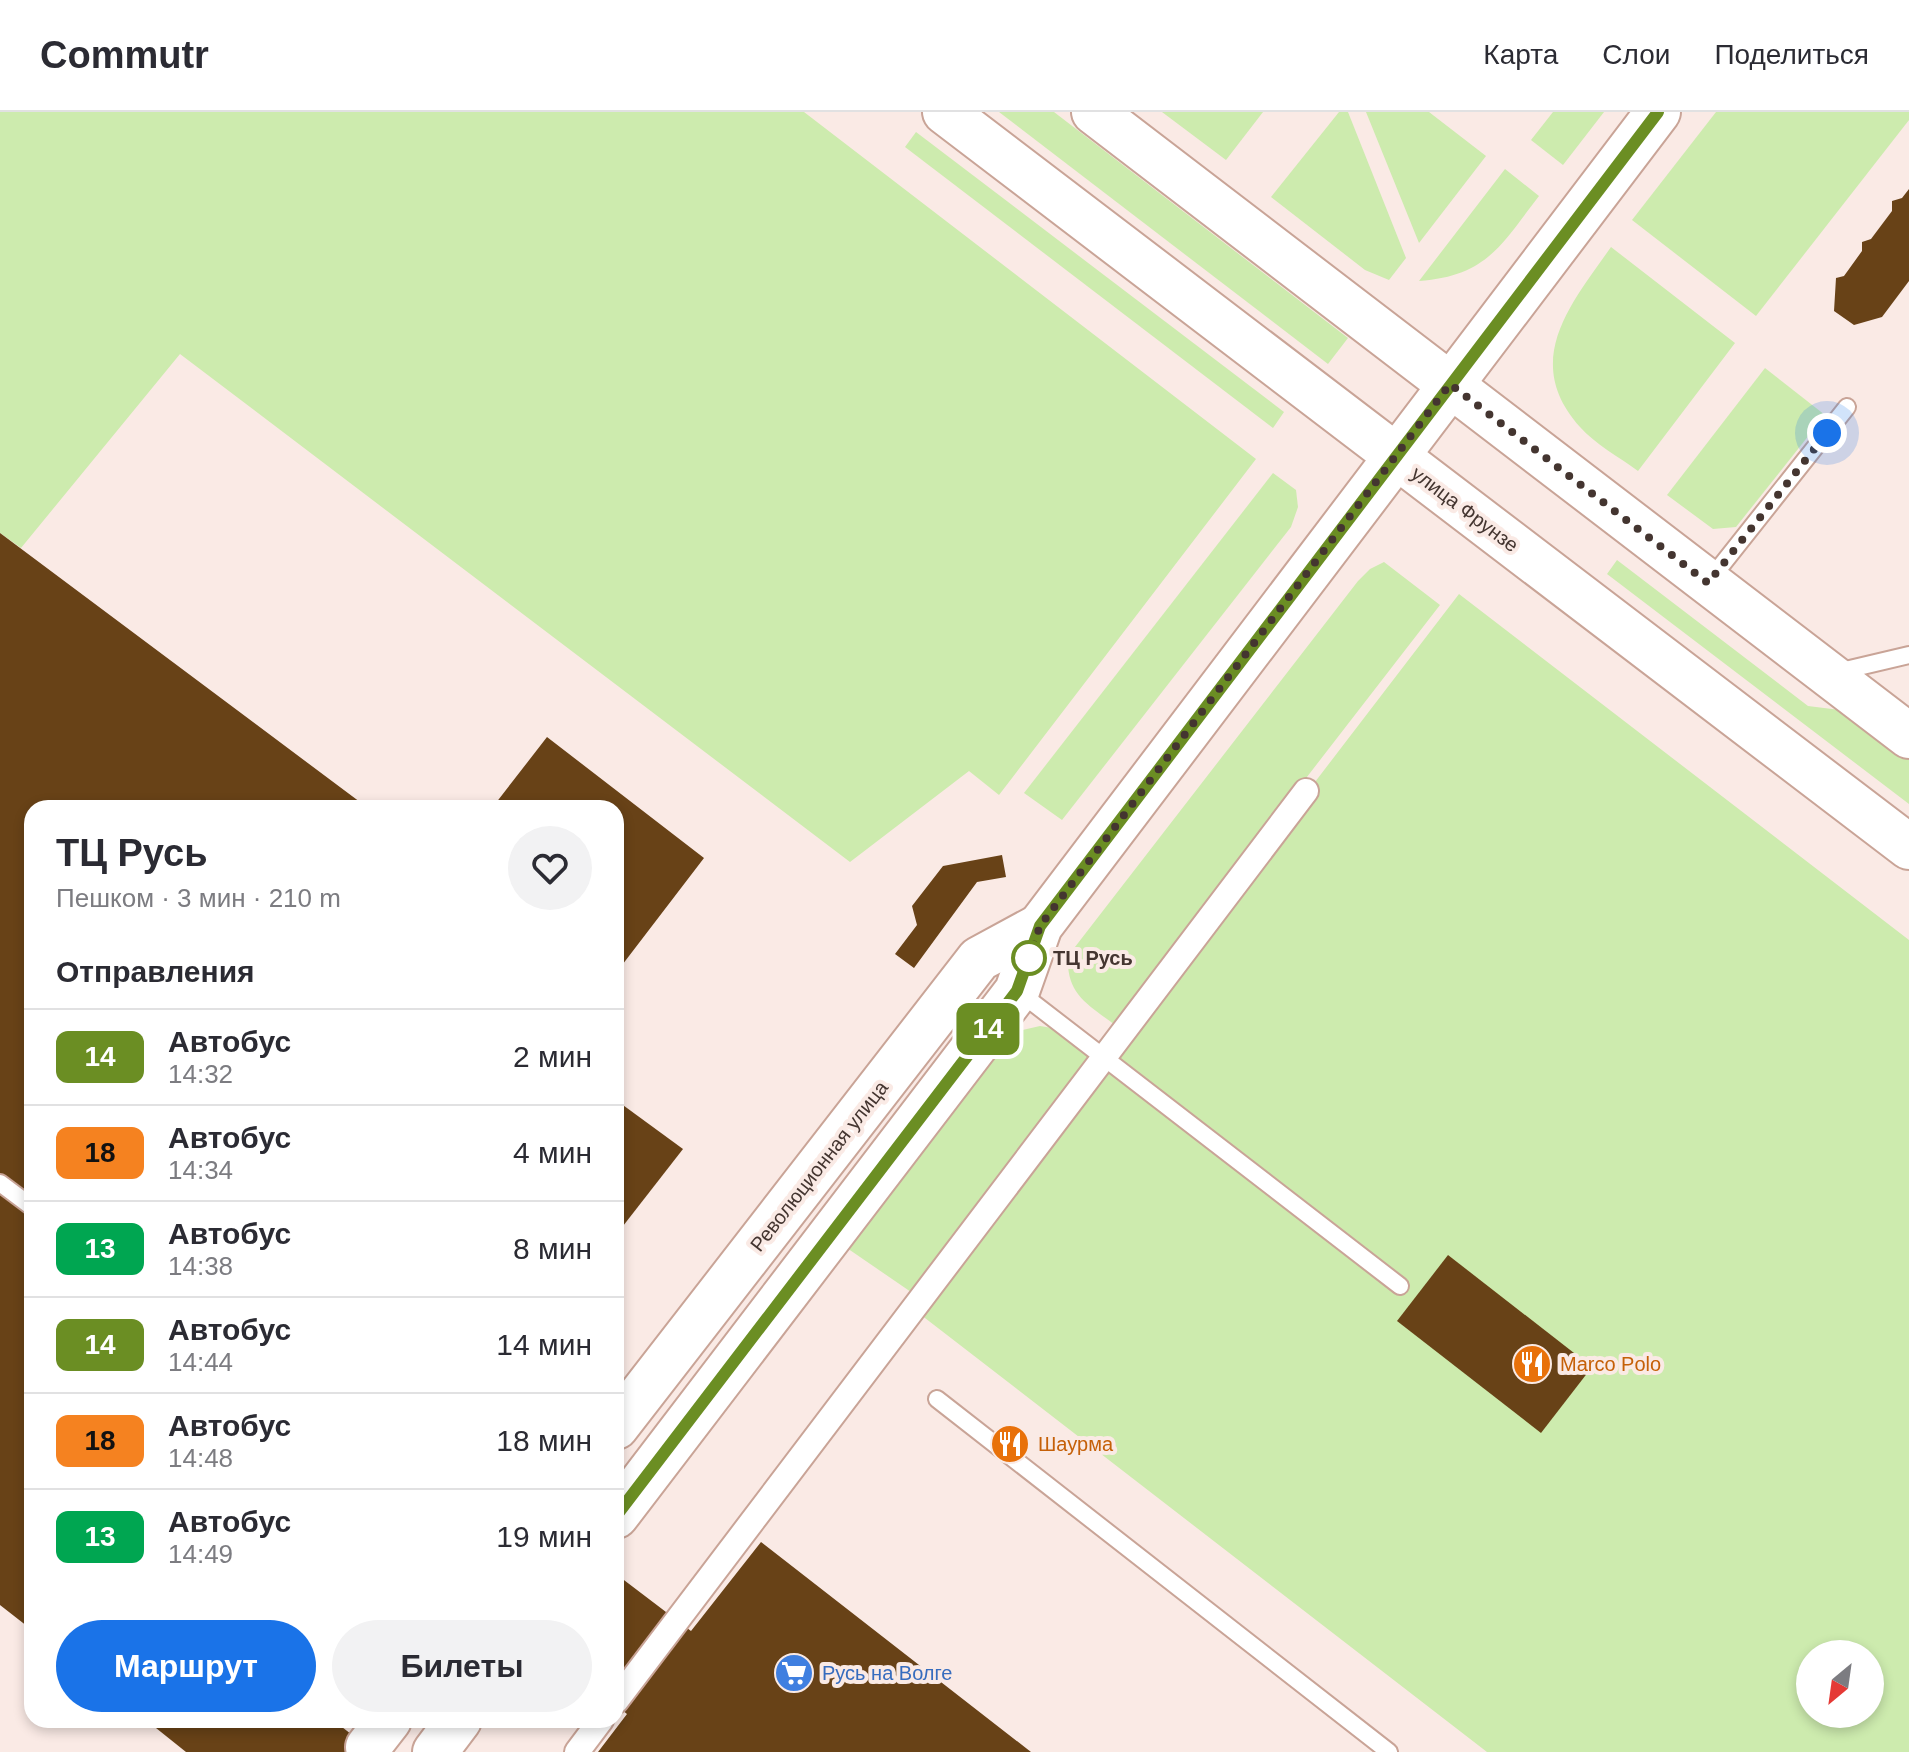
<!DOCTYPE html>
<html lang="ru">
<head>
<meta charset="utf-8">
<style>
  body { margin:0; font-family:Helvetica,sans-serif; background:#f2f2f3; color:#2b2b33; height:100vh; display:flex; flex-direction:column; font-size:30px; white-space:nowrap }
  * { box-sizing:border-box; margin:0 }
  p { font-size:26px; color:#7c7c81 }
  .icon { flex:none; width:44px; height:44px; fill:none; stroke:currentColor; stroke-width:2; stroke-linecap:round; stroke-linejoin:round }
  .map { position:relative; flex:1; overflow:hidden }
  .details { position:absolute; left:24px; top:688px; width:600px; height:928px; display:flex; flex-direction:column; background:#fff; border-radius:24px; box-shadow:0 4px 12px #0003 }
  .details>* { flex:none }
  .badge { padding:0 16px; border-radius:12px; font-size:28px; line-height:52px }
  .needle { width:52px; rotate:209deg }
  .controls { position:absolute; left:1796px; top:1528px; display:grid; gap:16px }
  .controls a { display:grid; place-items:center; width:88px; height:88px; border-radius:50%; background:#fff; box-shadow:0 4px 12px #0003; font-size:40px }
  .you { position:absolute; width:40px; height:40px; margin:-20px; border:6px solid #fff; border-radius:50%; background:#1a73e8; box-shadow:0 0 0 12px #1a73e833 }
  .map>.badge { position:absolute; translate:-50% -50%; box-shadow:0 0 0 4px #fff }
  h2 { padding:0 32px; font-size:30px; line-height:72px }
  .round { display:grid; place-items:center; flex:none; width:84px; height:84px; border-radius:42px; background:#f2f2f3 }
  .head { display:flex; align-items:center; justify-content:space-between; height:136px; padding:0 32px }
  h1 { font-size:38px; font-weight:800; line-height:60px }
  .action { display:flex; gap:16px; margin-top:auto; padding:16px 32px }
  .action a { flex:1; height:92px; border-radius:48px; background:#1a73e8; color:#fff; font-size:32px; font-weight:800; line-height:92px; text-align:center }
  .action a+a { background:#f2f2f3; color:#2b2b33 }
  ul { padding:0; list-style:none }
  li { display:flex; align-items:center; gap:24px; height:96px; padding:0 32px; border-top:2px solid #e1e1e2 }
  li div { flex:1 }
  li b { display:block; font-size:30px }
  li em { font-style:normal }
  li .badge { min-width:88px; font-weight:700; text-align:center }
  header { display:flex; align-items:center; gap:48px; box-sizing:border-box; height:112px; padding:0 40px; background:#fff; border-bottom:2px solid #e1e1e2 }
  header strong { font-size:38px }
  nav { display:flex; gap:44px; margin-inline-start:auto; font-size:28px }
  .map>svg:first-child { display:block }
  .green { fill:#cdebae; fill-rule:evenodd }
  .building { fill:#684217 }
  .lines { fill:none; stroke-linecap:round; stroke-linejoin:round }
  .service-casing { stroke:#c9a497; stroke-width:20 }
  .pedestrian-casing { stroke:#c9a497; stroke-width:28 }
  .secondary-casing { stroke:#c9a497; stroke-width:48 }
  .service { stroke:#fff; stroke-width:16 }
  .pedestrian { stroke:#fff; stroke-width:24 }
  .secondary { stroke:#fff; stroke-width:44 }
  .line-casing { stroke:#fff; stroke-width:18 }
  .line { stroke:#6b8e23; stroke-width:12 }
  .walk { stroke:#443530; stroke-width:8; stroke-dasharray:0 14.4 }
  .stop-dot { fill:#fff; stroke:#6b8e23; stroke-width:4 }
  .labels { text-anchor:middle; dominant-baseline:central; stroke-width:8; stroke-linejoin:round; paint-order:stroke }
  .street-label { font-size:20px; fill:#443530; stroke:#faeae5 }
  .stop-label { font-size:20px; font-weight:bold; fill:#443530; stroke:#faeae5; text-anchor:start }
  .food-label { font-size:20px; fill:#c56008; stroke:#faeae5; text-anchor:start }
  .shop-label { font-size:20px; fill:#366cbe; stroke:#faeae5; text-anchor:start }
</style>
</head>
<body>
<header>
<strong>Commutr</strong>
<nav><a>Карта</a><a>Слои</a><a>Поделиться</a></nav>
</header>
<div class="map">
<svg width="1909" height="1640" viewBox="0 0 1909 1640">
  <rect width="100%" height="100%" fill="#faeae5"/>
  <!-- green -->
  <g class="green">
    <path d="M0 0H804L1256 347 999 683 969 659 850 750 180 242 21 436 0 421Z"/>
    <path d="M999 0H1054L1348 226 1328 252Z"/>
    <path d="M1162 0H1263L1226 48Z"/>
    <path d="M1339 0H1348L1406 146 1389 168 1365 158 1271 85Z"/>
    <path d="M1366 0H1429L1486 44 1419 131Z"/>
    <path d="M1553 0H1604L1563 53 1531 28Z"/>
    <path d="M1716 0H1909V8L1756 204 1632 108Z"/>
    <path d="M916 20 1284 300 1273 316 905 35Z"/>
    <path d="M1505 57 1539 84C1501 133 1487 164 1419 169Z"/>
    <path d="M1611 135 1735 231 1638 359C1619 345 1595 332 1580 315 1521 249 1571 192 1611 135Z"/>
    <path d="M1765 256 1825 303 1736 415 1713 417 1667 383Z"/>
    <path d="M1273 361 1296 378 1298 395 1291 415 1062 708 1024 681Z"/>
    <path d="M1617 448 1808 594 1840 598 1909 645V692L1607 462Z"/>
    <path d="M1384 450 1440 493 1115 913C1087 892 1066 882 1068 844L1358 469 1370 457Z"/>
    <path d="M1459 482 1909 828V1640H1487L912 1196ZM1810 1542H1870V1602H1810Z"/>
    <path d="M1040 914 1052 916 1090 946 911 1180 844 1134 1001 928 1014 920Z"/>
  </g>
  <!-- building -->
  <g class="building">
    <path d="M1909 77V169L1882 205 1854 213 1834 199 1836 166 1844 164 1862 139V130L1871 127 1892 99V89L1902 86Z"/>
    <path d="M0 421 368 696H32V1518L0 1493Z"/>
    <path d="M547 625 704 746 616 861V696H492Z"/>
    <path d="M1002 743 1006 765 977 770 914 856 895 842 917 813 912 794 943 754Z"/>
    <path d="M616 988 683 1037 616 1123Z"/>
    <path d="M1448 1143 1592 1255 1541 1321 1397 1209Z"/>
    <path d="M761 1430 1031 1640H598L627 1602 616 1593V1462L691 1519Z"/>
    <path d="M146 1608H333L374 1640H186Z"/>
  </g>
  <g class="lines">
    <!-- service casing -->
    <g class="service-casing">
      <g id="service">
        <path d="M1709 469 1847 295"/>
        <path d="M1837 560 1909 543"/>
        <path d="M1019 880 1400 1174"/>
        <path d="M0 1071 32 1095"/>
        <path d="M937 1287 1389 1640"/>
      </g>
    </g>
    <!-- pedestrian casing -->
    <g class="pedestrian-casing">
      <g id="pedestrian">
        <path d="M616 1589 1306 679"/>
        <path d="M577 1640 601 1608"/>
      </g>
    </g>
    <!-- secondary casing -->
    <g class="secondary-casing">
      <g id="secondary">
        <path d="M945 0 1909 735"/>
        <path d="M1094 0 1909 624"/>
        <path d="M616 1315 979 847 1040 814"/>
        <path d="M616 1404 1017 879 1040 814 1658 0"/>
        <path d="M368 1635 389 1608"/>
        <path d="M435 1640 459 1608"/>
      </g>
    </g>
    <!-- service -->
    <use href="#service" class="service"/>
    <!-- pedestrian -->
    <use href="#pedestrian" class="pedestrian"/>
    <!-- secondary -->
    <use href="#secondary" class="secondary"/>
  </g>
  <g class="lines">
    <!-- line casing -->
    <g class="line-casing">
      <path id="line" d="M616 1404 1017 879 1040 814 1658 0"/>
    </g>
    <!-- line -->
    <use href="#line" class="line"/>
    <!-- walk -->
    <path class="walk" d="M1029 846 1040 814 1450 272 1708 471 1827 321"/>
  </g>
  <!-- icons -->
  <defs>
    <g id="restaurant-disc" transform="scale(2)"><circle r="9.5" fill="#e8710a" stroke="#faeae5"/><path d="M-5-6h1v4h1v-4h1v4h1v-4h1v5L-1.5 .5V6h-2V.5L-5-1ZM5-6V6H3V1.5H1.5Q1.5-4 5-6Z" fill="#fff"/></g>
    <g id="supermarket-disc" transform="scale(2)"><circle r="9.5" fill="#3f7fe0" stroke="#faeae5"/><path d="M-6-5.5h2.5l.6 2H6L4.5 2H-2.5L-4.4-4H-6ZM-1.5 3.2a1.3 1.3 0 1 0 .1 0ZM3 3.2a1.3 1.3 0 1 0 .1 0Z" fill="#fff"/></g>
  </defs>
  <g fill-rule="evenodd">
    <use href="#restaurant-disc" x="1532" y="1252"/>
    <use href="#restaurant-disc" x="1010" y="1332"/>
    <use href="#supermarket-disc" x="794" y="1561"/>
  </g>
  <!-- markers -->
  <circle class="stop-dot" cx="1029" cy="846" r="16"/>
  <g class="labels">
    <!-- street labels -->
    <g class="street-label">
      <text transform="translate(1465 397) rotate(37)">улица Фрунзе</text>
      <text transform="translate(819 1054) rotate(-52)">Революционная улица</text>
    </g>
    <!-- stop labels -->
    <g class="stop-label">
      <text x="1053" y="846">ТЦ Русь</text>
    </g>
    <!-- food labels -->
    <g class="food-label">
      <text x="1560" y="1252">Marco Polo</text>
      <text x="1038" y="1332">Шаурма</text>
    </g>
    <!-- shop labels -->
    <g class="shop-label">
      <text x="822" y="1561">Русь на Волге</text>
    </g>
  </g>
</svg>
<div class="controls">
<a><svg class="needle" viewBox="-14 -14 28 28"><path d="M0-13l5 13h-10z" fill="#e53935"/><path d="M0 13l5-13h-10z" fill="#7c7c81"/></svg></a>
</div>
<div class="you" style="left:1827px;top:321px"></div>
<b class="badge" style="left:988px;top:917px;background:#6b8e23;color:#fff">14</b>
<section class="details">
<div class="head"><div><h1>ТЦ Русь</h1><p>Пешком · 3 мин · 210 m</p></div><a class="round"><svg class="icon" aria-label="heart" viewBox="0 0 24 24"><path d="M12 20l-8-8c-3-5 5-10 8-4 3-6 11-1 8 4z"/></svg></a></div>
<h2>Отправления</h2>
<ul>
<li><span class="badge" style="background:#6b8e23;color:#fff">14</span><div><b>Автобус</b><p>14:32</p></div><em>2 мин</em></li>
<li><span class="badge" style="background:#f58220;color:#111">18</span><div><b>Автобус</b><p>14:34</p></div><em>4 мин</em></li>
<li><span class="badge" style="background:#00a651;color:#fff">13</span><div><b>Автобус</b><p>14:38</p></div><em>8 мин</em></li>
<li><span class="badge" style="background:#6b8e23;color:#fff">14</span><div><b>Автобус</b><p>14:44</p></div><em>14 мин</em></li>
<li><span class="badge" style="background:#f58220;color:#111">18</span><div><b>Автобус</b><p>14:48</p></div><em>18 мин</em></li>
<li><span class="badge" style="background:#00a651;color:#fff">13</span><div><b>Автобус</b><p>14:49</p></div><em>19 мин</em></li>
</ul>
<div class="action"><a>Маршрут</a><a>Билеты</a></div>
</section>
</div>
</body>
</html>
